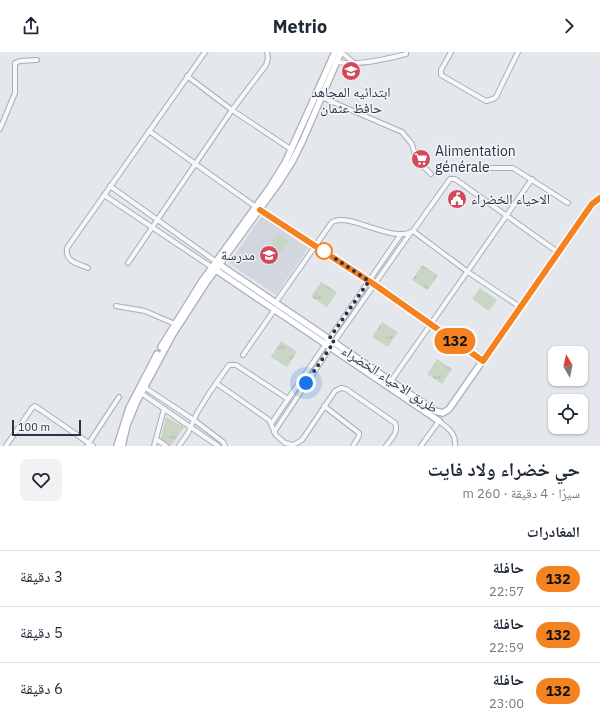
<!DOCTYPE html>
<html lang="ar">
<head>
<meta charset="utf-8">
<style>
  body { margin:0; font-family:"IBM Plex Sans","Noto Naskh Arabic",sans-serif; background:#f2f2f3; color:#1f2937; direction:rtl; height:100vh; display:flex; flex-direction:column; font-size:15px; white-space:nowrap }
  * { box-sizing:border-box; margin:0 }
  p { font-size:13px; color:#747a83 }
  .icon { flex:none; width:22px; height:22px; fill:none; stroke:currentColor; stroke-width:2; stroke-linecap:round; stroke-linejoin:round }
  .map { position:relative; height:394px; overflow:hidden; direction:ltr }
  .details { display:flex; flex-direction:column; background:#fff; flex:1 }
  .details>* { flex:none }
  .badge { padding:0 8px; border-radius:13px; font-size:14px; line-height:26px }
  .needle { width:26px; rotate:351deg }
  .controls { position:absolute; left:548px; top:294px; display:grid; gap:8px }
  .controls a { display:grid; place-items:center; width:40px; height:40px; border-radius:8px; background:#fff; box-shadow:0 1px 3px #0004; font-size:20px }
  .scale { position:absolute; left:12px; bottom:10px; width:69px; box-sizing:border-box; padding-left:4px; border:2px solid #2b3445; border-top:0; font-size:11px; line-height:14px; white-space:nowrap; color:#2b3445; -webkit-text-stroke:3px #f4f6f9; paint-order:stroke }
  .you { position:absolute; width:20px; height:20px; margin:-10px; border:3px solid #fff; border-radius:50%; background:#1a73e8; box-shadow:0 0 0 6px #1a73e833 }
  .map>.badge { position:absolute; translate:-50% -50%; box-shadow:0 0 0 2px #fff }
  h2 { padding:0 20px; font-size:15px; line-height:36px }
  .round { display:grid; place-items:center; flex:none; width:42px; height:42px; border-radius:8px; background:#f2f2f3 }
  .summary { display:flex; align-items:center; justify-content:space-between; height:68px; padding:0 20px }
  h1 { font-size:19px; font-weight:800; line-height:30px }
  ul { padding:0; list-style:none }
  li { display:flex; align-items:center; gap:12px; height:56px; padding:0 20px; border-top:1px solid #e0e1e3 }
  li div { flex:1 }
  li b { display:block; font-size:15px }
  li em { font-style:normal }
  li .badge { min-width:44px; font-weight:700; text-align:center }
  header { display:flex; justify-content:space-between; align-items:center; height:52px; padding:0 20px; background:#fff; font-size:18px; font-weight:800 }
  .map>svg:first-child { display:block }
  .built { fill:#d2d6de }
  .grass { fill:url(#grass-tufts) }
  .park { fill:#c9d6c5 }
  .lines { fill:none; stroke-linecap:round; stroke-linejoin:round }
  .street-casing { stroke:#a9aeb7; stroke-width:6 }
  .secondary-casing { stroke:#a9aeb7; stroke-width:8 }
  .street { stroke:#f7f8fa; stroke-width:4 }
  .secondary { stroke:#fff; stroke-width:5.5 }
  .line-casing { stroke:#fff; stroke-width:9 }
  .line { stroke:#f58220; stroke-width:6 }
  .walk { stroke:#2b3445; stroke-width:4; stroke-dasharray:0 7.2 }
  .stop-dot { fill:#fff; stroke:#f58220; stroke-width:2 }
  .labels { text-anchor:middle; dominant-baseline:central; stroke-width:3; stroke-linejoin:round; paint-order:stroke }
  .poi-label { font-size:14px; fill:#2b3445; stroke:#f4f6f9; text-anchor:start }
  .street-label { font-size:14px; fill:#2b3445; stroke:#f4f6f9 }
</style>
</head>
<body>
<header><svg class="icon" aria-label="forward" viewBox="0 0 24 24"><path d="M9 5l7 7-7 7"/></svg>Metrio<svg class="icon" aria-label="share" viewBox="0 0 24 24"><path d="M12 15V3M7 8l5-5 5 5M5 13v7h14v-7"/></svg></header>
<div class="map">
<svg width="600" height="394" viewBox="0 0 600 394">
  <defs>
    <pattern id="grass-tufts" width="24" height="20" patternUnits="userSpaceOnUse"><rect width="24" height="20" fill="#c9d6c5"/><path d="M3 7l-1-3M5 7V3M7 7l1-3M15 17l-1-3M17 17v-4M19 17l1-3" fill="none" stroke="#adb8ab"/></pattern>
  </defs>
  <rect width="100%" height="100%" fill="#e4e7ec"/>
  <!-- built -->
  <path class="built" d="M262 164 308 196 276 243 229 211Z"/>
  <!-- grass -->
  <g class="grass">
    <path d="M422 213 438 223 428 238 412 228Z"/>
    <path d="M321 230 337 240 327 255 311 245Z"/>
    <path d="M382 270 398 280 388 295 372 285Z"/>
    <path d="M281 289 297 300 287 315 271 305Z"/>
    <path d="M437 307 452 317 442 332 427 322Z"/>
    <path d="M166 365 184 375 171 394 162 388 161 386Z"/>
  </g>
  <!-- park -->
  <g class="park">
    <path d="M278 181 289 188 274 210 263 203Z"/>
    <path d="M480 236 497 248 489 259 472 247Z"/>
  </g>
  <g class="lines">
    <!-- street casing -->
    <g class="street-casing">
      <g id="street">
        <path d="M341 0 353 10"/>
        <path d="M451 0 441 18V23L486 49 493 47 496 45 518 0"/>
        <path d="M335 9C353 15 387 7 406 2V0"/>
        <path d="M187 24 232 58 292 98"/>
        <path d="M321 45 402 80 412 92 416 107 431 122"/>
        <path d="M0 77 15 41V11L20 9 37 8"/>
        <path d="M149 79 256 155"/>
        <path d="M491 116H513L568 151"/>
        <path d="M110 134 218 211"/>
        <path d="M104 143 213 216"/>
        <path d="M259 158 375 233 483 309"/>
        <path d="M413 179 468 220 520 255"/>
        <path d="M128 211 232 58 266 13 268 6 267 0"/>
        <path d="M88 216C77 211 65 210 67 196L205 0"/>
        <path d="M276 250 332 170C350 160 393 192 413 179L450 127H455L559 201"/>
        <path d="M116 254 145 259 175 272"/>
        <path d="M243 303 275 257"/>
        <path d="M391 329 532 127"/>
        <path d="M216 331 269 368 276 383 285 391 293 393 302 388 335 339 341 336 346 337 395 371C399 380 391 387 386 394"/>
        <path d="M144 335 194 368 223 390 225 394"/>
        <path d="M141 341 218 394"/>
        <path d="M324 354 359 381V384L353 394"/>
        <path d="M271 372 401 182"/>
        <path d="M274 380 334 290 411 180"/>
        <path d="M156 387 166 394"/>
        <path d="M6 394 32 356 35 354 93 394"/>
        <path d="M87 394 119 345"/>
        <path d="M154 394 164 357"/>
        <path d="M179 394 188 381 197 361 210 340 229 313H236L288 347"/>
        <path d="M421 394 439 369C448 376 456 381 455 394"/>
      </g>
    </g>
    <!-- secondary casing -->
    <g class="secondary-casing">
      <g id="secondary">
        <path d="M220 213 435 359 443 361 449 357 592 152 600 146"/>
        <path d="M216 218 439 369"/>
        <path d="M161 295 202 229 270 135 285 111 335 0"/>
        <path d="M117 394 129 356 157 302"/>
        <path d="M122 394 127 373 137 349 173 282 206 231 278 132 292 110 303 88 341 0"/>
      </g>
    </g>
    <!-- street -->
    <use href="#street" class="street"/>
    <!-- secondary -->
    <use href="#secondary" class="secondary"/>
  </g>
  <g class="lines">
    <!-- line casing -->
    <g class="line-casing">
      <path id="line" d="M260 158 375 233 483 309 592 152 600 146"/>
    </g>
    <!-- line -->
    <use href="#line" class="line"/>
    <!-- walk -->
    <path class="walk" d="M306 331 334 290 329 287 369 229 324 199"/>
  </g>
  <!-- icons -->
  <defs>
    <g id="school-disc" transform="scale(1)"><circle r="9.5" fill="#d1495b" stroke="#f4f6f9"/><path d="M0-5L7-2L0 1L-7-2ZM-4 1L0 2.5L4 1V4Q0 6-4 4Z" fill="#fff"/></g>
    <g id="supermarket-disc" transform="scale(1)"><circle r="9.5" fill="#d1495b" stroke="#f4f6f9"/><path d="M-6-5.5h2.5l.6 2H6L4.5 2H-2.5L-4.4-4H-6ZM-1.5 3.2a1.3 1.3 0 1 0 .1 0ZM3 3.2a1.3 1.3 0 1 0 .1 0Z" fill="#fff"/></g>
    <g id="civic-disc" transform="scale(1)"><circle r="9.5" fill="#d1495b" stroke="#f4f6f9"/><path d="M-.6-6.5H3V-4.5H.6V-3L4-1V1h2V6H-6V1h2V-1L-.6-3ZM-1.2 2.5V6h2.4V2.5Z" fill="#fff"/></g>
  </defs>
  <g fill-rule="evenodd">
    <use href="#school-disc" x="351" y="19"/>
    <use href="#supermarket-disc" x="421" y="107"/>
    <use href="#civic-disc" x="457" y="147"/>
    <use href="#school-disc" x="269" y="203"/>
  </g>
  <!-- markers -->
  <circle class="stop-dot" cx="324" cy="199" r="8"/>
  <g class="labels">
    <!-- poi labels -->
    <g class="poi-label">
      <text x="351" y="40" text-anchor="middle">ابتدائيه المجاهد<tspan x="351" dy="16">حافظ عثمان</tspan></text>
      <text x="435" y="99">Alimentation<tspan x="435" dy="16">générale</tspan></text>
      <text x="471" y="147">الاحياء الخضراء</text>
      <text x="255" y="203" text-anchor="end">مدرسة</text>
    </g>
    <!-- street labels -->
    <g class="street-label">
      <text transform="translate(390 327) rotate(33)">طريق الاحياء الخضراء</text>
    </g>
  </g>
</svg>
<div class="controls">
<a><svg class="needle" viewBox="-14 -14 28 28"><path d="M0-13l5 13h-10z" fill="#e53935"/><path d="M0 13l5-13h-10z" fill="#747a83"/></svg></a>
<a><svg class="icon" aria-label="locate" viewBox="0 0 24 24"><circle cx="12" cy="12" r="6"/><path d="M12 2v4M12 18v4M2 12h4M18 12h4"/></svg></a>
</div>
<div class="scale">100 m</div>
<div class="you" style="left:306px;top:331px"></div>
<b class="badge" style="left:455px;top:289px;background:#f58220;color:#111">132</b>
</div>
<section class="details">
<div class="summary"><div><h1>حي خضراء ولاد فايت</h1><p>سيرًا · 4 دقيقة · 260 m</p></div><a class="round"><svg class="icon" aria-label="heart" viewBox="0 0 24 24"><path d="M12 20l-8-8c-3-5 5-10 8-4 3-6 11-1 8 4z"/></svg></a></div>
<h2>المغادرات</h2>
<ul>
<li><span class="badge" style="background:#f58220;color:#111">132</span><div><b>حافلة</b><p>22:57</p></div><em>3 دقيقة</em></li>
<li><span class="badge" style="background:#f58220;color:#111">132</span><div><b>حافلة</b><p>22:59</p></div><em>5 دقيقة</em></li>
<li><span class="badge" style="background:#f58220;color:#111">132</span><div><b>حافلة</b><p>23:00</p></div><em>6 دقيقة</em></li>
</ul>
</section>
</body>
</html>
